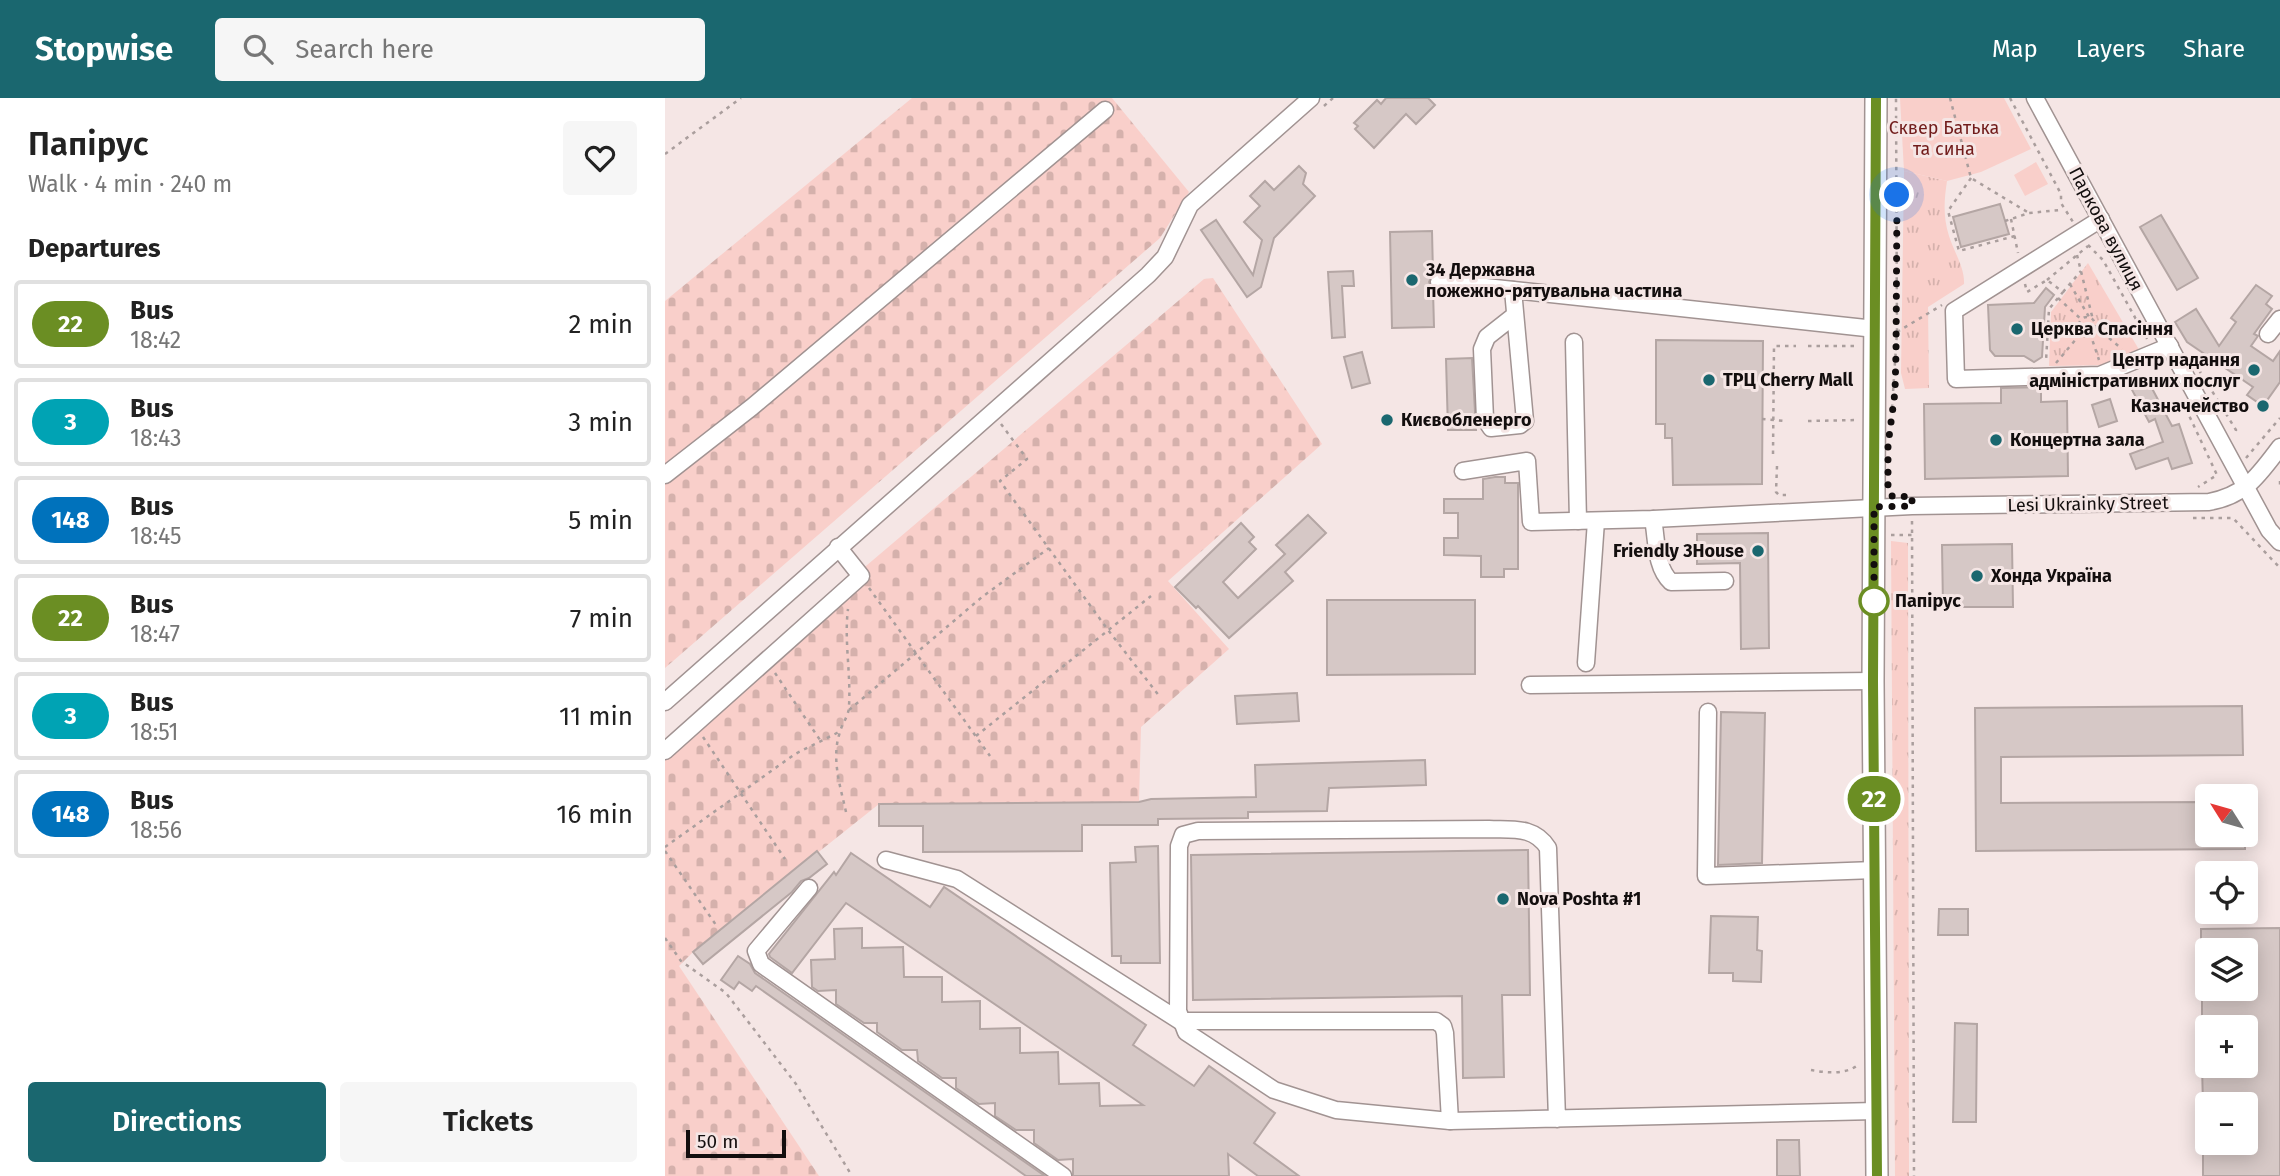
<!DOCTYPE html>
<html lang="en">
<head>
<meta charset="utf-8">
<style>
  body { margin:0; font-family:"Fira Sans",sans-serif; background:#f6f6f6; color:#222; height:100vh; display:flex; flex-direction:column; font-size:26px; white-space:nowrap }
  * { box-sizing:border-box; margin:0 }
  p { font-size:23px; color:#767676 }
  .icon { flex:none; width:38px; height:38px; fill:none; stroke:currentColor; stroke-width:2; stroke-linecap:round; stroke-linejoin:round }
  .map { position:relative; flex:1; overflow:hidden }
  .panel { display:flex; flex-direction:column; background:#fff; width:665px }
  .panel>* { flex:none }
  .badge { padding:0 14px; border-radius:23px; font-size:24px; line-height:46px }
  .needle { width:46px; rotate:307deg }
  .tools { position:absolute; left:1530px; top:686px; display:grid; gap:14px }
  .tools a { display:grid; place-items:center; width:63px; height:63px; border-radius:7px; background:#fff; box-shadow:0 4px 18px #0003; font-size:35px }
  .scale { position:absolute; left:21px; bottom:18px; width:100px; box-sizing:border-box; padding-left:7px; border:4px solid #130e0e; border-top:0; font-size:19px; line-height:24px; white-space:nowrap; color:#130e0e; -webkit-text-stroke:5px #f5e6e5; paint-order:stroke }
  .you { position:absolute; width:35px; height:35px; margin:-18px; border:5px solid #fff; border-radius:50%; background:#1a73e8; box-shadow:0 0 0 10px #1a73e833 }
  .map>.badge { position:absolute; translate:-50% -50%; box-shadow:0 0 0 4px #fff }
  h2 { padding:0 28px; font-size:26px; line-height:63px }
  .round { display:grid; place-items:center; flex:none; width:74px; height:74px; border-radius:7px; background:#f6f6f6 }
  .overview { display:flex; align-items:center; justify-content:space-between; height:119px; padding:0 28px }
  h1 { font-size:33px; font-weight:600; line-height:52px }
  .primary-button { display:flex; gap:14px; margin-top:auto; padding:14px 28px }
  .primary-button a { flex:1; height:80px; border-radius:7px; background:#1a676f; color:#fff; font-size:28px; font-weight:600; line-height:80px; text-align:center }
  .primary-button a+a { background:#f6f6f6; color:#222 }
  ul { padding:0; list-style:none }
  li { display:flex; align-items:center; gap:21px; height:88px; margin:0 14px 10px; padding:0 14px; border:4px solid #e0e0e0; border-radius:7px }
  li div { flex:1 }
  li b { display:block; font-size:26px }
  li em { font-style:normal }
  li .badge { min-width:77px; font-weight:700; text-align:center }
  header { display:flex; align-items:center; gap:42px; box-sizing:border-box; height:98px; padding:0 35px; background:#1a676f; color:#fff }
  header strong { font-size:33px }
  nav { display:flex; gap:38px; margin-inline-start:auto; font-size:24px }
  .search { width:490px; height:63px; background:#f6f6f6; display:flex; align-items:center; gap:18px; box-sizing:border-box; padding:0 24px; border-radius:7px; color:#767676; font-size:26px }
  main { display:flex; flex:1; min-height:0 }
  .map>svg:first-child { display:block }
  .grass { fill:url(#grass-tufts) }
  .cemetery { fill:url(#cemetery-stones) }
  .park { fill:#f9cfca }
  .building { fill:#d6c8c6; stroke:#b4a6a4; stroke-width:2 }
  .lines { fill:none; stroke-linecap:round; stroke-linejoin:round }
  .minor-casing { stroke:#a19392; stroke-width:19 }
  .major-casing { stroke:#a19392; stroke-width:24 }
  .path { stroke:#aa9e9d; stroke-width:2.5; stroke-dasharray:3.5 5; stroke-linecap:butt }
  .minor { stroke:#fff; stroke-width:16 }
  .major { stroke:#fff; stroke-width:21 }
  .line-casing { stroke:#fff; stroke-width:16 }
  .line { stroke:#6b8e23; stroke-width:10 }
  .walk { stroke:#130e0e; stroke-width:7; stroke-dasharray:0 12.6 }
  .poi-dot { fill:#1a676f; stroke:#f5e6e5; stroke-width:2.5 }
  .stop-dot { fill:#fff; stroke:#6b8e23; stroke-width:3.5 }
  .labels { text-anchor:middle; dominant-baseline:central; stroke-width:6; stroke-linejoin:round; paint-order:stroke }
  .park-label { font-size:18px; fill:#711c1b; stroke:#f5e6e5 }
  .street-label { font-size:18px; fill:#130e0e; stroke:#f5e6e5 }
  .poi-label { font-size:18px; font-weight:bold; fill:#130e0e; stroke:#f5e6e5; text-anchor:start }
  .stop-label { font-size:18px; font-weight:bold; fill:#130e0e; stroke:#f5e6e5; text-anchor:start }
</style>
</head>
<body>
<header>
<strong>Stopwise</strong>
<div class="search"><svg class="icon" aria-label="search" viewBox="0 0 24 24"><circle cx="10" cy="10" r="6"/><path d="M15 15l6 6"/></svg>Search here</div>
<nav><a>Map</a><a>Layers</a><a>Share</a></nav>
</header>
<main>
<section class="panel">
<div class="overview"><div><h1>Папірус</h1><p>Walk · 4 min · 240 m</p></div><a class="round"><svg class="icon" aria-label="heart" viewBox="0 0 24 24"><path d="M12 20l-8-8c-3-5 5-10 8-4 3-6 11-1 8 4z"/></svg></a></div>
<h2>Departures</h2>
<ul>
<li><span class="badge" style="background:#6b8e23;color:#fff">22</span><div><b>Bus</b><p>18:42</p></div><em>2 min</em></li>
<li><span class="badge" style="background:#00a3b4;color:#fff">3</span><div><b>Bus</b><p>18:43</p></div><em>3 min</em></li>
<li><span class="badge" style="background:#0072bc;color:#fff">148</span><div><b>Bus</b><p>18:45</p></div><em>5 min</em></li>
<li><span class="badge" style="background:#6b8e23;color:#fff">22</span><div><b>Bus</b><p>18:47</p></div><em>7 min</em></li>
<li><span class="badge" style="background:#00a3b4;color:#fff">3</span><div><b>Bus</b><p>18:51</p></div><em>11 min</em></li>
<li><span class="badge" style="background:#0072bc;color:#fff">148</span><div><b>Bus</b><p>18:56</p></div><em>16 min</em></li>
</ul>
<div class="primary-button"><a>Directions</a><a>Tickets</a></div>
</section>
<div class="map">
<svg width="1615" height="1078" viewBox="0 0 1615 1078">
  <defs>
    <pattern id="grass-tufts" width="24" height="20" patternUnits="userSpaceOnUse" patternTransform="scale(1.75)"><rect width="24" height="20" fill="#f9cfca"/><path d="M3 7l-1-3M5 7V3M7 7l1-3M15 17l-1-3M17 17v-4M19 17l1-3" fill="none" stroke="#d5b1ac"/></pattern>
    <pattern id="cemetery-stones" width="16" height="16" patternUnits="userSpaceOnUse" patternTransform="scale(1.75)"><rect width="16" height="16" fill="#f9cfca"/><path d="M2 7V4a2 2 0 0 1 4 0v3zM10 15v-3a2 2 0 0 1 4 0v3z" fill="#d5b1ac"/></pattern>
  </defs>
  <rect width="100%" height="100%" fill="#f5e6e5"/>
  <!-- grass -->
  <g class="grass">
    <path d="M1239 73 1282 83C1279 103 1278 119 1284 138 1289 154 1300 170 1299 186L1263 209 1264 290 1240 291 1236 275Z"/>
    <path d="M1423 165 1476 255 1446 267 1384 268 1386 214Z"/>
    <path d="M1226 443 1243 445 1244 1078H1230Z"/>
  </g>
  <!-- cemetery -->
  <g class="cemetery">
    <path d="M247 0H447L524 94 495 140 0 570V203Z"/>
    <path d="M548 180 657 346 503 483 564 551 476 629 474 704 214 706 28 854 14 868 154 1078H0V646L188 479 539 181Z"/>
  </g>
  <!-- park -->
  <g class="park">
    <path d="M1235 0H1339L1366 51 1316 74 1282 83 1239 73Z"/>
    <path d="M1371 64 1383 86 1360 98 1349 77Z"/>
  </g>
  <!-- building -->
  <g class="building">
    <path d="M721 0H763L770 7 751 26 741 16 709 50 690 31 693 28 689 25 712 2 716 6Z"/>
    <path d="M634 68 641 75 638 86 650 98 609 140 596 189 582 199 536 132 551 122 588 177 597 142 579 124 595 108 585 98 600 83 609 92Z"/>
    <path d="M1335 106 1344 136 1296 149 1288 119Z"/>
    <path d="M1496 117 1533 180 1512 192 1475 129Z"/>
    <path d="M767 133 768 176 764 184 768 192 769 229 727 230 725 134Z"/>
    <path d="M688 173 689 188H677L680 239 667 240 663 174Z"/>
    <path d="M1591 187 1607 198 1601 206 1607 211 1589 236 1593 238 1586 248 1608 263 1615 253V284L1598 308 1582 297 1588 289 1522 244 1510 224 1531 211 1554 248 1571 224 1566 220Z"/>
    <path d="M1381 190 1389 197 1380 209 1377 259 1369 264 1359 258H1330L1325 252 1323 207 1369 205Z"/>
    <path d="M991 242 1098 243 1097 386 1008 387 1007 340H1000V326H991Z"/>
    <path d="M697 254 705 285 687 290 679 259Z"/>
    <path d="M807 260 811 332H783L781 261Z"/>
    <path d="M1482 281 1507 328 1514 326 1527 365 1507 371 1503 360 1471 371 1465 356 1498 344 1490 321 1484 324 1466 290Z"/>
    <path d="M1376 289V304L1402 303 1403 378 1260 381 1259 306 1336 305V290Z"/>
    <path d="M1445 301 1452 323 1434 329 1427 307Z"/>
    <path d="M830 379H840V385H853V471H839V479H816V458L779 457V440H793V415H779V401H818V381Z"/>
    <path d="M643 417 661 435 620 474 628 483 564 540 533 508 531 510 510 489 576 425 589 439 584 444 591 451 558 484 573 500 620 456 611 447Z"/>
    <path d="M1103 435 1104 550 1076 551 1075 465 1032 466V436Z"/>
    <path d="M1347 446 1348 509H1278L1277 447Z"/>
    <path d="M662 502H810V576L662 577Z"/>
    <path d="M632 595 634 623 572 626 570 598Z"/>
    <path d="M1577 608 1578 657 1336 659V705L1542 704V737H1580V751L1311 753 1310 610Z"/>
    <path d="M1056 614 1100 615 1097 765 1053 767Z"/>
    <path d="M760 662 761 687 664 690 662 713 583 714V720L493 721V727H417V753L258 754V728H214V706L474 704 486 701 591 699 590 667Z"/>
    <path d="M493 748 495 865H456V858H447L445 765 471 764 470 749Z"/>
    <path d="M863 752 865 897H837L839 979 798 980 797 898 528 902 526 757Z"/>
    <path d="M152 753 162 766 144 780 136 783 127 794 38 866 28 854Z"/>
    <path d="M186 755 265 809 279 789 481 927 468 947 529 988 544 968 610 1015 589 1045 634 1078H593L563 1056 564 1078H408V1061L393 1062 369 1045V1032H351L330 1018V1005L314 1006 291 990V980H277L253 963 252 952H237L212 934V925H199L171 906V892L153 893 147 889 146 862 170 861 169 831 197 830V850L238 849 239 879H277V904L315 903V931L355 930V955L393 954 394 986 434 985 435 1008 478 1007 181 805 127 875 105 859 104 856 169 774 171 777Z"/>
    <path d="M1274 811H1303V837H1273Z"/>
    <path d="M1046 818 1093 819 1092 852 1097 853 1096 884 1068 883V875H1044Z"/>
    <path d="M1615 830V1078H1538V1045H1580V1006H1538L1537 968H1580V929H1537V891H1580V852H1536V831Z"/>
    <path d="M73 858 85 866 90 875 380 1078H361L91 888 87 893 74 884 69 891 56 882Z"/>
    <path d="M1290 925 1312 926 1311 1024H1288Z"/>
    <path d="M1112 1042H1134L1135 1078H1112Z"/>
  </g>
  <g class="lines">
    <!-- minor casing -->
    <g class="minor-casing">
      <g id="minor">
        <path d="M1370 0 1604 432 1615 444"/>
        <path d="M1436 121 1289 213 1291 281 1435 277 1505 248"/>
        <path d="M774 184 1210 231"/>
        <path d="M848 192 860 323 855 327 826 330 820 321 817 251 822 239 850 217"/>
        <path d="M1603 236 1615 221"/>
        <path d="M909 244 913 423"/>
        <path d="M798 373 862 363 866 424 988 421 1247 408 1544 404C1581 397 1593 378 1615 349"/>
        <path d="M0 377 87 309 440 12"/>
        <path d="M988 421C992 442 990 469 1006 484L1060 483"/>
        <path d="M921 565 931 423"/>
        <path d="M865 587 1208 583"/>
        <path d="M0 604 483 177 500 159 525 107 646 0"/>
        <path d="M1043 614 1041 778 1210 772"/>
        <path d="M0 653 196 478 173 449"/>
        <path d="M221 762 292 781 515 923H771L778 928 780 935 785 1023"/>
        <path d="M144 790 91 853 96 866 398 1078"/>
        <path d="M892 1021 883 750C869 728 848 732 824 731L533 733 518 737 514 748 513 913 521 934 609 992 671 1012 785 1023 1211 1013"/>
      </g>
    </g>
    <!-- major casing -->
    <g class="major-casing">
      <path id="major" d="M1211 0 1208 583 1212 1078"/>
    </g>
    <!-- path -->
    <g class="path">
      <path d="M1285 0 1306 80 1364 115"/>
      <path d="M1345 0 1396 96V105L1408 124"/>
      <path d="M659 8 668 0"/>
      <path d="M0 56 76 0"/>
      <path d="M1306 80 1283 113 1294 153 1350 138"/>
      <path d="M1346 121 1353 155"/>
      <path d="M1340 123 1364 115 1395 112"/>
      <path d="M1423 147 1438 162 1482 241"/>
      <path d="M1412 157 1428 222"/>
      <path d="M1382 182 1423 148"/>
      <path d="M1360 186 1362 194 1382 182 1398 194 1384 211 1381 263"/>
      <path d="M1405 186 1424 219"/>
      <path d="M1398 194 1416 173"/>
      <path d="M1393 200 1417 222"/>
      <circle cx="1422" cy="227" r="8"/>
      <path d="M1431 229 1457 251"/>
      <path d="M1383 232 1414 229"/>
      <path d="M1232 234 1277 207"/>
      <path d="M1425 235 1434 262"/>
      <path d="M1143 248H1193"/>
      <path d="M1391 265 1417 234"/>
      <path d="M1534 272 1571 332 1570 338"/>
      <path d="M1227 310 1232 234 1231 0"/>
      <path d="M1521 311 1552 377 1533 389"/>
      <path d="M1097 321 1120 323"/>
      <path d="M1143 323 1192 322"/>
      <path d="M336 326 362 361 335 383 443 532 495 599"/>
      <path d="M1108 356 1109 248H1131"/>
      <path d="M1581 360 1615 320"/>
      <path d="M1112 368 1111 394 1114 397H1121"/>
      <path d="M1615 383V391"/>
      <path d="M1528 420H1568L1615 470"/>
      <path d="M1247 423 1249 1078"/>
      <path d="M1226 437H1247"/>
      <path d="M204 490 325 658"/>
      <path d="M110 575 155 642"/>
      <path d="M184 612 317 499 384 450"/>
      <path d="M311 638 486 498"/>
      <path d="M38 639 120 761"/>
      <path d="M181 714C175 687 166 660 175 634 177 625 184 618 184 608 186 576 179 542 183 511"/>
      <path d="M0 749 130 656 174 634"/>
      <path d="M0 753 51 827"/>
      <path d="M0 840 16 863 61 895 131 986 187 1078"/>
      <path d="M1146 972C1161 975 1182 977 1194 966"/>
    </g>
    <!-- minor -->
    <use href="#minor" class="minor"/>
    <!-- major -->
    <use href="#major" class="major"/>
  </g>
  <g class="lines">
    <!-- line casing -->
    <g class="line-casing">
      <path id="line" d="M1211 0 1208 583 1212 1078"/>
    </g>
    <!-- line -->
    <use href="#line" class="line"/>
    <!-- walk -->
    <path class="walk" d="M1209 503V510V409L1247 408V398L1228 399 1223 393V347L1230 294 1231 254 1232 97"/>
  </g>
  <!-- markers -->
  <g class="poi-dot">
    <circle cx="747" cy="182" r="7"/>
    <circle cx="1352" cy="231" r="7"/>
    <circle cx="1589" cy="272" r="7"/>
    <circle cx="1044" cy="282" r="7"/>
    <circle cx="1598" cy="308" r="7"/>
    <circle cx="722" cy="322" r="7"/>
    <circle cx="1331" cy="342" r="7"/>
    <circle cx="1093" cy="453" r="7"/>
    <circle cx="1312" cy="478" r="7"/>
    <circle cx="838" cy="801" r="7"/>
  </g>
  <circle class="stop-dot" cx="1209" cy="503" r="14"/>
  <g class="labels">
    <!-- park labels -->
    <g class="park-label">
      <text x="1279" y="30">Сквер Батька<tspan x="1279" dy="21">та сина</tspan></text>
    </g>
    <!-- street labels -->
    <g class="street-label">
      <text transform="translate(1441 131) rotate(62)">Паркова вулиця</text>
      <text transform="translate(1423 406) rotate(-1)">Lesi Ukrainky Street</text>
    </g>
    <!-- poi labels -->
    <g class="poi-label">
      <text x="761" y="172">34 Державна<tspan x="761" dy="21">пожежно-рятувальна частина</tspan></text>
      <text x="1366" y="231">Церква Спасіння</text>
      <text x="1575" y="262" text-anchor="end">Центр надання<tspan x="1575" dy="21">адміністративних послуг</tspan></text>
      <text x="1058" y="282">ТРЦ Cherry Mall</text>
      <text x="1584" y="308" text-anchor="end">Казначейство</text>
      <text x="736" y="322">Києвобленерго</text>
      <text x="1345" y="342">Концертна зала</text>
      <text x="1079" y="453" text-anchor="end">Friendly 3House</text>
      <text x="1326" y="478">Хонда Україна</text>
      <text x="852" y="801">Nova Poshta #1</text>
    </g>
    <!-- stop labels -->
    <g class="stop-label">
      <text x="1230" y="503">Папірус</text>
    </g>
  </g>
</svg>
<div class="tools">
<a><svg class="needle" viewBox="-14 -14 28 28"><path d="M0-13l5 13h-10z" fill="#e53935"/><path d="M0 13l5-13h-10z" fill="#767676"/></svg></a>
<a><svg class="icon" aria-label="locate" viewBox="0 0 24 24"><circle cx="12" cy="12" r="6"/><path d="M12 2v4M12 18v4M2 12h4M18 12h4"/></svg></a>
<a><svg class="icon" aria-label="layers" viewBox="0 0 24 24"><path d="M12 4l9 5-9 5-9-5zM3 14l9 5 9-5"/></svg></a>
<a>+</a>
<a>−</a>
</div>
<div class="scale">50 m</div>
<div class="you" style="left:1232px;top:97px"></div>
<b class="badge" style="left:1209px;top:701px;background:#6b8e23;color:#fff">22</b>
</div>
</main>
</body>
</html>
